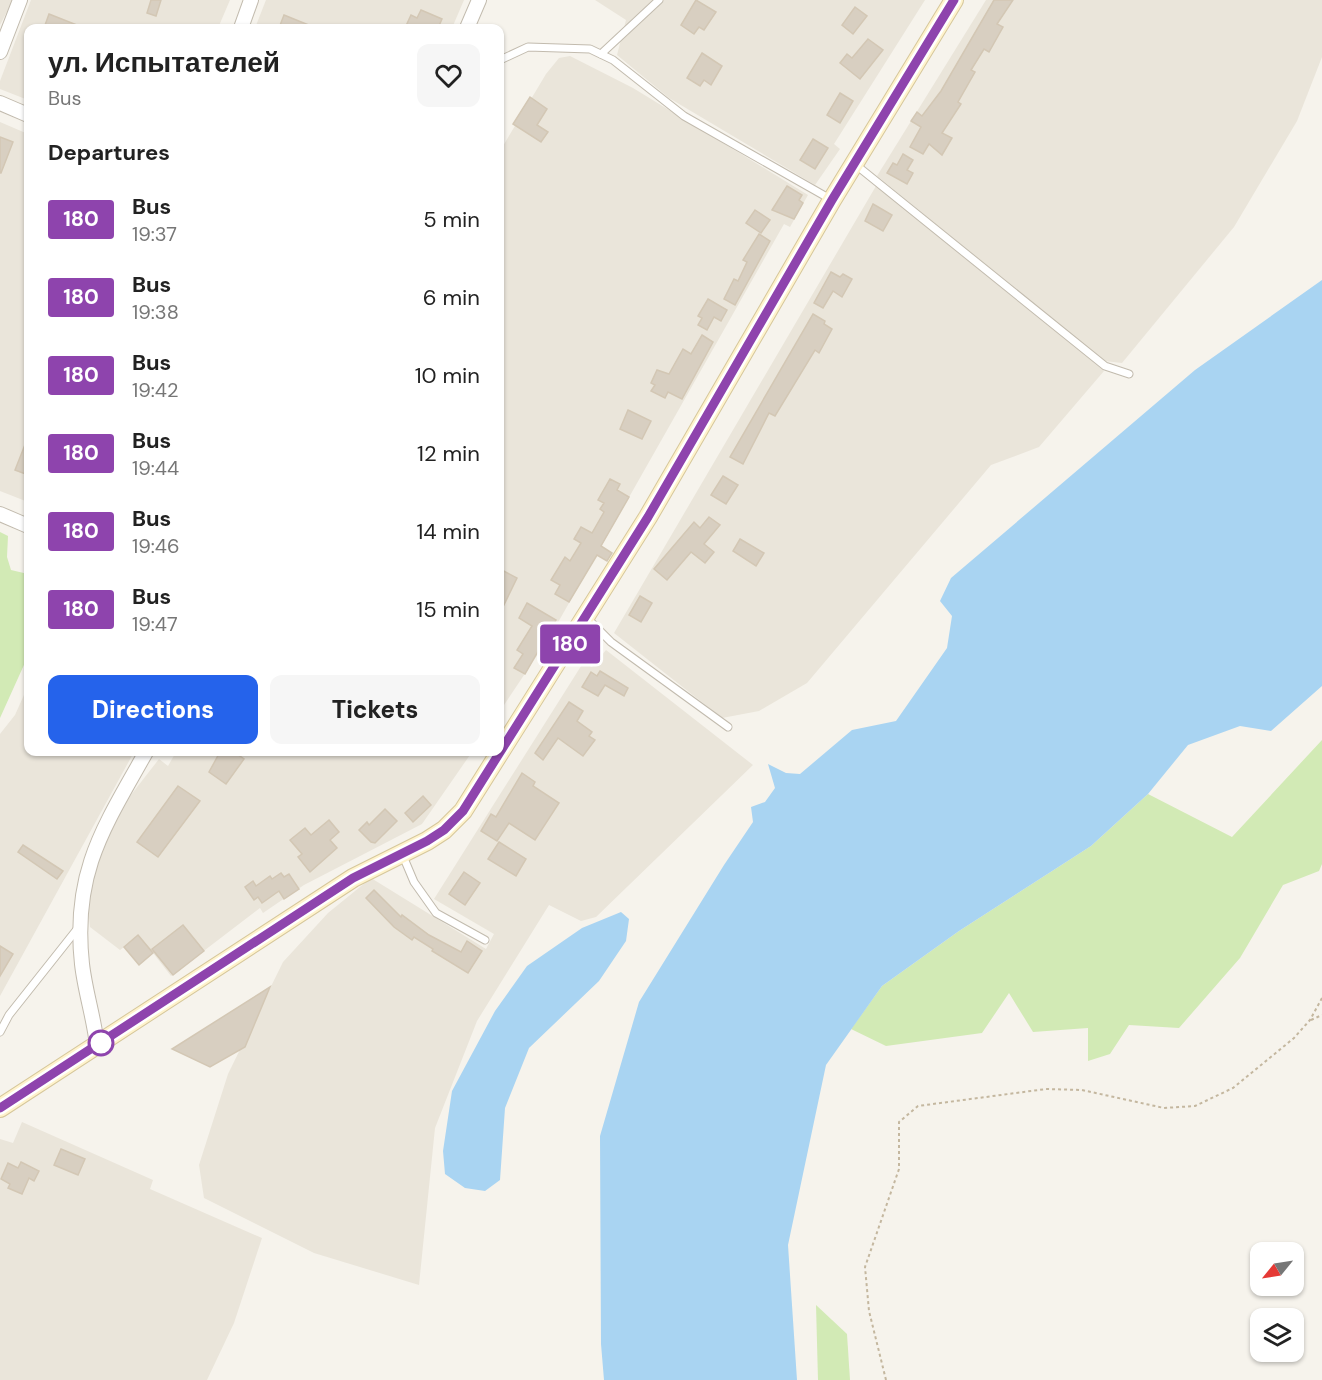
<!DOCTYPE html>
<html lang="en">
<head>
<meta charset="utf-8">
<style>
  body { margin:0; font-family:"DM Sans",sans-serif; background:#f6f6f6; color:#222; height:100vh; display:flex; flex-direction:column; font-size:22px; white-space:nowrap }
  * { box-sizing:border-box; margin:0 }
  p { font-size:20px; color:#767676 }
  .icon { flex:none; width:33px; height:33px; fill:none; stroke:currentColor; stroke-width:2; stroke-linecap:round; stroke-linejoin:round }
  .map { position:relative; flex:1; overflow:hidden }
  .side { position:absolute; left:24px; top:24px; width:480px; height:732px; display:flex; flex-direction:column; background:#fff; border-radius:12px; box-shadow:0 2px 4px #0004 }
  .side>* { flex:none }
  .badge { padding:0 12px; border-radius:4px; font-size:21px; line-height:39px }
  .needle { width:39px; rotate:240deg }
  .controls { position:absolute; left:1250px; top:1242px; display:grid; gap:12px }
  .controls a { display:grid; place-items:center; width:54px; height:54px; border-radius:12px; background:#fff; box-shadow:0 2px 4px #0004; font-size:30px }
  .map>.badge { position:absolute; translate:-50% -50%; box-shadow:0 0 0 3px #fff }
  h2 { padding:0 24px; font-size:22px; line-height:54px }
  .round { display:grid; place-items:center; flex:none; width:63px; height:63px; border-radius:12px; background:#f6f6f6 }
  .head { display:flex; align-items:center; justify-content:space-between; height:102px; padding:0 24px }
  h1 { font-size:28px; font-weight:800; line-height:45px }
  .cta { display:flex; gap:12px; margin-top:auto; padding:12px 24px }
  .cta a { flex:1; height:69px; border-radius:12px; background:#2563eb; color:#fff; font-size:24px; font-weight:800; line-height:69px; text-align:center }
  .cta a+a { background:#f6f6f6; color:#222 }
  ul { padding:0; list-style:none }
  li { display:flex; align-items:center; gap:18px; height:78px; padding:0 24px }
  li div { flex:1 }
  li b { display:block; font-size:22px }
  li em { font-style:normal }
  li .badge { min-width:66px; font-weight:700; text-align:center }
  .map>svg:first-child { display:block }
  .residential { fill:#eae5da }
  .green { fill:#d2eab5 }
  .water { fill:#a9d4f2 }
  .building { fill:#d8cfc1; stroke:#d3c7b4; stroke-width:1.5 }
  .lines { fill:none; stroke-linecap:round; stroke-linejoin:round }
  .lane-casing { stroke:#c2bbae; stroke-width:9 }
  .street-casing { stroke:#c2bbae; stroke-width:16 }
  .secondary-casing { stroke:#d6c79b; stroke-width:20 }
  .path { stroke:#c4b79f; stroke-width:2; stroke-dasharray:3 3; stroke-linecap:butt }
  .lane { stroke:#fff; stroke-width:7 }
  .street { stroke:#fff; stroke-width:14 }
  .secondary { stroke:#fff3cd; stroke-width:18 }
  .line-casing { stroke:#fff; stroke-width:14 }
  .line { stroke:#8e44ad; stroke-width:9 }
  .stop-dot { fill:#fff; stroke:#8e44ad; stroke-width:3 }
</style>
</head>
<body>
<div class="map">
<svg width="1322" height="1380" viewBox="0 0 1322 1380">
  <rect width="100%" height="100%" fill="#f6f3ec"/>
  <!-- residential -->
  <g class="residential">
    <path d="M0 0H13L0 25Z"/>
    <path d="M31 0H230L218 28H28V100L0 89V81Z"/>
    <path d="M266 0H464L452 28H255Z"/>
    <path d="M595 0H925L834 144 840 149 815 185 669 98 617 55 626 20Z"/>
    <path d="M986 0H1322V57L1297 121 1234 227 1122 363 1104 361 877 176Z"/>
    <path d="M570 56 633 88 808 195 790 227 784 224 552 633 500 711V151L546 74 559 58Z"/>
    <path d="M0 122 28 134V502L0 491Z"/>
    <path d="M876 186 1104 371 1039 447 991 465 807 683 759 711 722 718 614 633Z"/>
    <path d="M606 650 753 765 596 917 581 921 549 905 477 1021 435 1128 419 1285 314 1253 204 1198 199 1165 228 1074 283 962 328 913 371 878 486 949 494 934 434 899 583 663 592 667Z"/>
    <path d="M28 686V752H134L0 996V734L15 715Z"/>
    <path d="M176 752H472L422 824 304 885 263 913 260 908 171 976 153 953 139 965 124 947 120 950 90 927 88 909 94 868 120 809 159 759 168 766Z"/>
    <path d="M22 1122 153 1180 150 1189 262 1238 234 1323 207 1380H0V1139L13 1143Z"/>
  </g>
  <!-- green -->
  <g class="green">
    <path d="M0 532 8 536 7 557 11 570 28 574V656L0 718Z"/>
    <path d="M1322 740V864L1319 871 1283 885 1240 958 1179 1028 1129 1025 1110 1054 1088 1061V1028L1033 1032 1009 993 982 1033 886 1046 851 1029 882 986 959 931 1091 846 1148 794 1232 837Z"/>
    <path d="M816 1305 847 1334 850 1380H818Z"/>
  </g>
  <!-- water -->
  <g class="water">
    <path d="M1322 280V686L1271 731 1240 726 1188 745 1148 794 1091 846 959 931 882 986 826 1065 788 1245 797 1380H604L601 1344 600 1136 639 1002 724 865 753 822 751 807 765 802 775 788 768 764 786 773 800 774 852 730 896 721 947 648 952 616 940 601 951 578 1195 370Z"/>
    <path d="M621 912 629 919 626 941 599 981 529 1048 505 1108 500 1180 485 1191 465 1188 445 1174 443 1151 452 1091 495 1011 527 966 582 928Z"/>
  </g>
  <!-- building -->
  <g class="building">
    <path d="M151 0H161L156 16 147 13Z"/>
    <path d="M696 0 716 12 704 30 699 27 694 34 681 25Z"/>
    <path d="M994 0H1013L997 24 1003 27 989 52 984 49 971 70 975 72 958 102 961 104 942 133 952 138 942 155 929 144 923 154 910 147 921 127 911 121 917 112 922 116 941 91Z"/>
    <path d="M855 7 867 16 853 34 842 25Z"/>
    <path d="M421 10 442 19 438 28H440H405L411 15 417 18Z"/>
    <path d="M49 14 82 27V28H44Z"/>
    <path d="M284 15 316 28H279Z"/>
    <path d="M868 39 883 50 860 79 840 63 847 54 852 58Z"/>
    <path d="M702 53 722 66 711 85 704 80 700 86 687 78Z"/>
    <path d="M840 93 853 101 840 123 827 115Z"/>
    <path d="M530 97 547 109 537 125 548 132 541 142 513 124Z"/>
    <path d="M0 137 13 142 1 173H0Z"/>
    <path d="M813 139 828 148 815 169 800 160Z"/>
    <path d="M903 154 913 160 907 170 913 173 907 184 887 173 893 163 897 165Z"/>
    <path d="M787 186 802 195 799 200 803 203 794 219 772 210Z"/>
    <path d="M873 204 892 215 883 231 865 221Z"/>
    <path d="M755 210 770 220 761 233 746 223Z"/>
    <path d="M759 234 770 241 735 305 724 299 734 279 738 281 747 262 743 260Z"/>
    <path d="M831 272 840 277 843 274 852 279 842 297 833 291 823 308 814 303Z"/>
    <path d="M708 299 727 310 721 321 714 317 707 330 698 325 702 318 698 316Z"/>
    <path d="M813 314 825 321 824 324 832 329 819 353 815 350 775 416 769 413 743 464 730 457Z"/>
    <path d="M702 335 713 342 682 399 668 392 665 398 651 391 655 385 651 383 657 370 669 374 683 349 691 354Z"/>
    <path d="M628 410 651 421 642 439 620 429Z"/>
    <path d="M28 437V475L15 470Z"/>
    <path d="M723 476 738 485 726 504 711 495Z"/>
    <path d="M610 479 620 484 617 490 629 497 601 546 612 553 607 561 597 555 569 602 555 594 560 585 551 580 565 557 570 561 581 543 574 539 581 527 592 533 604 512 600 509 604 503 598 500Z"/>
    <path d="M709 517 720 525 704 544 714 552 705 563 691 552 667 580 654 569 694 522 700 528Z"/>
    <path d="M740 539 764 553 756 566 733 551Z"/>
    <path d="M500 569 517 578 500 613Z"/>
    <path d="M640 596 652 603 641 622 629 615Z"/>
    <path d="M527 603 556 620 525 674 514 668 523 654 517 650 532 626 519 618Z"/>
    <path d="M600 671 628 688 624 696 605 685 598 696 582 687 591 672 597 676Z"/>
    <path d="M569 702 583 711 577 721 592 732 589 736 595 740 583 756 558 738 543 760 535 753Z"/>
    <path d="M220 752H234L244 759 226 784 209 772Z"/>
    <path d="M522 773 535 782 533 786 559 803 535 840 509 823 497 841 481 831 491 814 496 817Z"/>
    <path d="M178 786 200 801 158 857 137 842Z"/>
    <path d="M423 796 431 805 413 822 405 813Z"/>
    <path d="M385 809 397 821 375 843 371 842 359 830 367 822 369 825Z"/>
    <path d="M329 820 339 832 330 840 337 848 310 872 298 857 302 854 290 840 305 828 311 835Z"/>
    <path d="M499 842 526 859 516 876 488 859Z"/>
    <path d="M23 845 63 871 57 879 18 852Z"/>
    <path d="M464 872 480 883 465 905 449 894Z"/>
    <path d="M281 873 284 877 289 874 299 889 284 899 279 891 262 903 258 897 254 900 245 887 253 881 256 886 270 876 272 879Z"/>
    <path d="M374 890 401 917 402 915 429 935 461 952 467 941 482 951 468 973 432 951 433 949 414 937 412 940 394 927 366 898Z"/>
    <path d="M183 925 204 951 173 975 152 949Z"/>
    <path d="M138 935 153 953 139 965 124 947Z"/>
    <path d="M0 946 13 954 0 976Z"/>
    <path d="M270 987 245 1047 210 1067 172 1049Z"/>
    <path d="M61 1149 85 1159 78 1175 54 1165Z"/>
    <path d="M21 1162 39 1171 34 1181 29 1178 22 1194 8 1188 10 1184 1 1179 8 1163 18 1168Z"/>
  </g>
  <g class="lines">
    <!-- lane casing -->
    <g class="lane-casing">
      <g id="lane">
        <path d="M601 54 659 0"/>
        <path d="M500 60 528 47 590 49 613 60 684 116 832 200"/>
        <path d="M856 165 1105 366 1129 374"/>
        <path d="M586 617 611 642 728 727"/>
        <path d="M403 856 414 882 436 913 485 940"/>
        <path d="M0 1032 9 1015 78 928"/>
      </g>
    </g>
    <!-- street casing -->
    <g class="street-casing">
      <g id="street">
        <path d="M241 28 251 0"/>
        <path d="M467 28 479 0"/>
        <path d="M0 52 20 0"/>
        <path d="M0 103 28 115"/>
        <path d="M0 514 28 526"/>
        <path d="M97 1045C94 1018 85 991 82 964 72 872 104 827 146 752"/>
      </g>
    </g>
    <!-- secondary casing -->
    <g class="secondary-casing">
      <path id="secondary" d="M0 1108 353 878 427 841 444 830 463 811 648 517 832 200 954 0"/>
    </g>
    <!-- path -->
    <g class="path">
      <path d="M1311 1020 1322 1015"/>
      <path d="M886 1380 869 1311 865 1267 899 1169V1122L918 1106 1046 1089 1082 1090 1164 1108 1195 1106 1233 1088 1294 1038 1310 1020 1322 998"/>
    </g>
    <!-- lane -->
    <use href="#lane" class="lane"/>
    <!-- street -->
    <use href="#street" class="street"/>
    <!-- secondary -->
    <use href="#secondary" class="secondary"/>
  </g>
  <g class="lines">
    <!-- line casing -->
    <g class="line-casing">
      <path id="line" d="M0 1108 353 878 427 841 444 830 463 811 648 517 832 200 954 0"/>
    </g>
    <!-- line -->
    <use href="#line" class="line"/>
  </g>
  <!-- markers -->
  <circle class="stop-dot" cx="101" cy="1043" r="12"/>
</svg>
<div class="controls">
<a><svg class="needle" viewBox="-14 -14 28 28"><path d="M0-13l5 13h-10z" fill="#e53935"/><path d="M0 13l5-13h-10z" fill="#767676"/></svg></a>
<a><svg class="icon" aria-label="layers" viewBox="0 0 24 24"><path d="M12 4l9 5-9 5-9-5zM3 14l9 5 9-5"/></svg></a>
</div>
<b class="badge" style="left:570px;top:644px;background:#8e44ad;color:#fff">180</b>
<section class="side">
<div class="head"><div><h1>ул. Испытателей</h1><p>Bus</p></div><a class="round"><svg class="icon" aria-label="heart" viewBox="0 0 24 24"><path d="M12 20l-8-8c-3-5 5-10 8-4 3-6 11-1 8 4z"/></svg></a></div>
<h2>Departures</h2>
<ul>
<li><span class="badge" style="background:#8e44ad;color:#fff">180</span><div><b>Bus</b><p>19:37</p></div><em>5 min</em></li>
<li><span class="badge" style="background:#8e44ad;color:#fff">180</span><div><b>Bus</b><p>19:38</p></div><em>6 min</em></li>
<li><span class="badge" style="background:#8e44ad;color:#fff">180</span><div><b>Bus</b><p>19:42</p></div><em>10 min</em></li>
<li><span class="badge" style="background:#8e44ad;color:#fff">180</span><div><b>Bus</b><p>19:44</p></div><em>12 min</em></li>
<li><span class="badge" style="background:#8e44ad;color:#fff">180</span><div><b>Bus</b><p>19:46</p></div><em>14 min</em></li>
<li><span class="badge" style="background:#8e44ad;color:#fff">180</span><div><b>Bus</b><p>19:47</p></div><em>15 min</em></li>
</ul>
<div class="cta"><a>Directions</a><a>Tickets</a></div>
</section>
</div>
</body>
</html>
